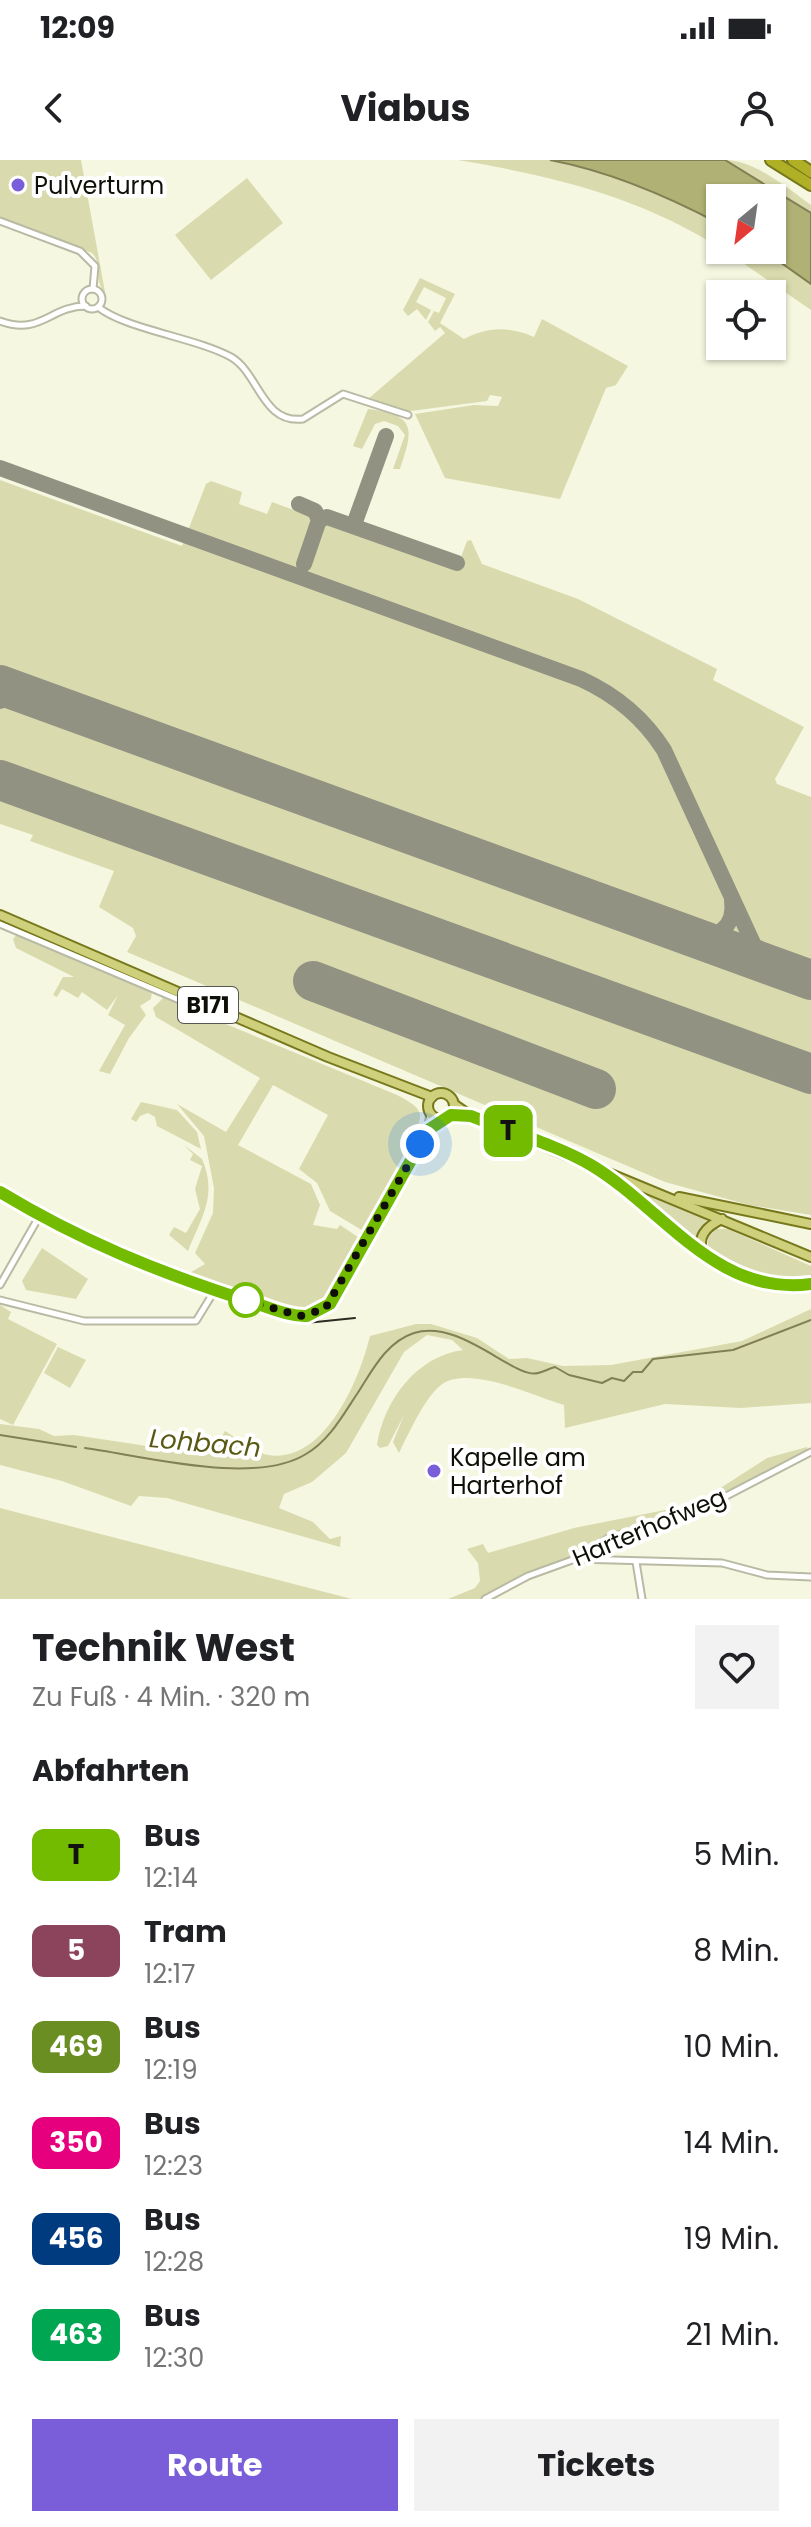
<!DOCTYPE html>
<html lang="de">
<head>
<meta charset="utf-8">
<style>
  body { margin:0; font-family:Poppins,sans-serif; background:#f2f2f2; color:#202124; height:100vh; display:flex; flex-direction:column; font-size:30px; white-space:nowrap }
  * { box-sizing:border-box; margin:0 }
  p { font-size:26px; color:#757577 }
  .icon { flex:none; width:44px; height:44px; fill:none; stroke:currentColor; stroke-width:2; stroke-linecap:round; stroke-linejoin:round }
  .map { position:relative; height:1439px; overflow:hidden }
  .drawer { display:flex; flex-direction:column; background:#fff; flex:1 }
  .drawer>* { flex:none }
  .badge { padding:0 16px; border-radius:12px; font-size:28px; line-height:52px }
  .needle { width:52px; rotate:209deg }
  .controls { position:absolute; left:706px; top:24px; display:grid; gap:16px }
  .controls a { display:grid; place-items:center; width:80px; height:80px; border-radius:0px; background:#fff; box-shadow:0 2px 6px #0004; font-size:40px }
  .you { position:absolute; width:40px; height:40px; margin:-20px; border:6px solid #fff; border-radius:50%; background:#1a73e8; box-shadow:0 0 0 12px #1a73e833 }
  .map>.badge { position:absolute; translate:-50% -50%; box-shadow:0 0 0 4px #fff }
  h2 { padding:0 32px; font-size:30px; line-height:72px }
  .round { display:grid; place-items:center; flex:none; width:84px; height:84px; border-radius:0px; background:#f2f2f2 }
  .overview { display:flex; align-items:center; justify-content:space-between; height:136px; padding:0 32px }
  h1 { font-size:38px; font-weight:700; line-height:60px }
  .primary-button { display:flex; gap:16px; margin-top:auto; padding:16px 32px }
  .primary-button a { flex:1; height:92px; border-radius:0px; background:#7a5ed9; color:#fff; font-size:32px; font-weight:700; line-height:92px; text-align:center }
  .primary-button a+a { background:#f2f2f2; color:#202124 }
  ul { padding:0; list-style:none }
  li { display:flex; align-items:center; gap:24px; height:96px; padding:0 32px }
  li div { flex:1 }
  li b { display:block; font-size:30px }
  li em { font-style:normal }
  li .badge { min-width:88px; font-weight:700; text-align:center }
  .status { display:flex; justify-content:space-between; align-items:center; height:56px; padding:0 40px; background:#fff; direction:ltr }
  .status svg { height:22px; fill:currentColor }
  header { display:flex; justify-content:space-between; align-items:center; height:104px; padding:0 32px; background:#fff; font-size:36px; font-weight:700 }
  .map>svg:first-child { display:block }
  .green { fill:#d9dbae }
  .water { fill:#b0b275; stroke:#808154; stroke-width:2 }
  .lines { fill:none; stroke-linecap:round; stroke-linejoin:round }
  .stream { stroke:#808154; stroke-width:2 }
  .taxiway { stroke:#919282; stroke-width:16 }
  .runway { stroke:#919282; stroke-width:40 }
  .street-casing { stroke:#b9baa4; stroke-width:9 }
  .secondary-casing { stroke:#b9baa4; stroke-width:11 }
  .primary-casing { stroke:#77781b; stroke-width:12 }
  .highway-casing { stroke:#77781b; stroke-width:14 }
  .street { stroke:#fff; stroke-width:5 }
  .secondary { stroke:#e7e7be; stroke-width:7 }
  .primary { stroke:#cfd07c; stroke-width:8 }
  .highway { stroke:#afb025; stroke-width:10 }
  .tram { stroke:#2c2c23; stroke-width:2 }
  .line-casing { stroke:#fff; stroke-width:18 }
  .line { stroke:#72bb00; stroke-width:12 }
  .walk { stroke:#0f0f08; stroke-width:8; stroke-dasharray:0 14.4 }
  .poi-dot { fill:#7a5ed9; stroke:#fff; stroke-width:3 }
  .stop-dot { fill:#fff; stroke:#72bb00; stroke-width:4 }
  .labels { text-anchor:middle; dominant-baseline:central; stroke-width:8; stroke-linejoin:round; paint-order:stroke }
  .shield { fill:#fff; stroke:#575752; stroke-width:2 }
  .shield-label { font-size:22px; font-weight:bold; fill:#0f0f08 }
  .poi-label { font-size:24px; fill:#0f0f08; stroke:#fff; text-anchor:start }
  .street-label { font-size:24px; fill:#0f0f08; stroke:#fff }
  .water-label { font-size:26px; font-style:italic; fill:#5a5a15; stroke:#fff }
</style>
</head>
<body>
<div class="status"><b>12:09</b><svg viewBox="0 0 49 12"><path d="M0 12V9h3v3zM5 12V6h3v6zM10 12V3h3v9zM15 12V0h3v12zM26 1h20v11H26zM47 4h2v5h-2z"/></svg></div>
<header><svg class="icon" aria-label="back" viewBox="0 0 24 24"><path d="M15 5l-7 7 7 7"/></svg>Viabus<svg class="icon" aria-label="person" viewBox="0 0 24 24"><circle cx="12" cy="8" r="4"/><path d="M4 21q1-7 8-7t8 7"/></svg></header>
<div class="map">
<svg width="811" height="1439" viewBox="0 0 811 1439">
  <rect width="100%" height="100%" fill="#f6f7e0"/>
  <!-- green -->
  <g class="green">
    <path d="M0 0H81L105 132C93 120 103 104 92 93L0 58Z"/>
    <path d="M458 0C488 0 521 0 551 0 606 6 672 38 720 64V88C638 36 552 16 458 0Z"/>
    <path d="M725 0C754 0 788 28 811 45V53Z"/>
    <path d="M247 18 283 63 211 120 175 75Z"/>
    <path d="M724 90H763L811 124V150Z"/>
    <path d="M420 118 455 134 440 163 464 179C487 167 510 166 534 177L542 159 628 206 616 225 606 228 560 339 445 318 415 254 474 245 498 246 502 237 490 235 487 241 403 252 368 239 445 173 440 167 435 171 428 162 434 151 439 153 446 138 424 127 416 142 431 150 426 160 417 149 408 156 403 150Z"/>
    <path d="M368 249C418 255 413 271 400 309H393L405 275 398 266 384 261 375 264 362 289 353 286Z"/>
    <path d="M0 320 182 386 206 324 211 321 242 332 239 344 267 354 272 342 456 410 467 381 471 380 482 404 578 439 717 509 713 520 804 567 775 619 777 624 811 637V1055L749 1045 665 1022 127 792 136 776 133 768 99 747 114 711 30 681 33 675 0 664Z"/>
    <path d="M18 773 152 831 151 839 140 846 146 855 129 878 110 914 99 911 125 865 108 855 118 835 107 850 82 832 78 838 62 829 57 837 53 835 63 817H74L16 788 13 779Z"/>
    <path d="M163 838 397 935C439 956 411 960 411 991L365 1072 330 1051 317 1023 299 1009 328 955 273 925 238 985 311 1024 320 1045 313 1065 337 1069 340 1065 361 1079C350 1099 340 1128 323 1144 303 1163 213 1122 186 1115L205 1104 195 1093 213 1053 214 1028 204 976 177 944 226 972 260 918 156 857 153 848Z"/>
    <path d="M141 942 177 950 197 972 201 989 157 966 155 957 148 953 140 956 136 962 131 959Z"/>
    <path d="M184 985 202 999C218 1036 201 1058 188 1091L169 1075 174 1067 186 1073 200 1049 195 1029 202 1006 190 1000 193 994Z"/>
    <path d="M631 1027 707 1059 694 1081 630 1029Z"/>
    <path d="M716 1069H728L811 1106V1116C779 1121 727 1118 708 1086V1078Z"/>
    <path d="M42 1088 88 1119 76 1139 26 1130 22 1121Z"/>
    <path d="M0 1145 11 1152 8 1159 57 1184 13 1265 0 1259Z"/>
    <path d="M811 1149V1243L741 1248 665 1244 565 1268 564 1245C534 1236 468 1204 441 1225 425 1237 408 1275 399 1293L393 1282 404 1255 388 1286 380 1288 377 1285C384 1240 417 1196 463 1190L452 1180 427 1175 404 1192 346 1293 312 1322 284 1334 279 1348 313 1362 330 1379 341 1376 340 1387 167 1338 139 1336 131 1346 62 1321 0 1305V1264L39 1269 54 1276 74 1275 160 1288 190 1278 213 1291 225 1271C237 1278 254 1293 268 1295 324 1304 359 1221 370 1176L416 1164H431L477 1178 509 1199 527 1198 563 1206 611 1205 742 1181Z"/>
    <path d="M58 1187 86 1200 70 1228 44 1213Z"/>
    <path d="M807 1287 809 1293 701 1351 610 1378 575 1399 485 1439H448L475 1428 480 1421 478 1403 467 1389 483 1384 488 1393 574 1368 675 1348 708 1336 767 1298Z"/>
    <path d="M0 1348 352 1439H0Z"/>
  </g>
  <!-- water -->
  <path class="water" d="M550 0H725L811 53V124L763 90H772V38H720V64C667 36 609 11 550 0Z"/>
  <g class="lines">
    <!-- stream -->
    <g class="stream">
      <path d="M0 1275 76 1287"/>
      <path d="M85 1288C144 1296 255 1326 306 1294 329 1281 343 1255 357 1234 372 1211 386 1182 414 1173 460 1158 515 1220 538 1213 543 1212 548 1209 555 1207L569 1215 602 1223 612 1218 624 1221 633 1212H642L653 1199 733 1190 811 1160"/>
    </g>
    <!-- taxiway -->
    <g class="taxiway">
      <path d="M0 308 581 519C616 535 643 557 664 590L758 794 777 808"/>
      <path d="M299 344 315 351 319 360 304 404"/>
      <path d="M356 359 386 276"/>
      <path d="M319 360 327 357 457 403"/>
      <path d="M0 541 15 534 28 535"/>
      <path d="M691 776C716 781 736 767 732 740"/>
    </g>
    <!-- runway -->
    <g class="runway">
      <path d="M0 525 811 820"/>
      <path d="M0 620 811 914"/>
      <path d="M313 821 596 929"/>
    </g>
    <!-- street casing -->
    <g class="street-casing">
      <g id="street">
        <path d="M0 61 80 91 95 106 93 129"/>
        <circle cx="92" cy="139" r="10"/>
        <path d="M98 147C125 169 197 178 231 197 259 213 262 264 303 259L343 234 408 255"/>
        <path d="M0 161C41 176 50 146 86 146"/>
        <path d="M0 764 196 847"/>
        <path d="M0 1125 40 1055"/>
        <path d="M0 1140 84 1161H196L215 1130"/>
        <path d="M576 1399 722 1403 767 1415 811 1417"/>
        <path d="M636 1402 642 1439"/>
        <path d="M485 1439 528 1416 575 1399 610 1377 686 1357 811 1292"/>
      </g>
    </g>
    <!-- secondary casing -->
    <g class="secondary-casing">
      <g id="secondary">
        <path d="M428 970 431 954"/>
        <path d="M0 1032 71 1073 131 1101 292 1154 313 1155 330 1144 424 976 441 959"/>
      </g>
    </g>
    <!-- primary casing -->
    <g class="primary-casing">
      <g id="primary">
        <path d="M0 755 328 897 432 937"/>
        <circle cx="441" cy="946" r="13"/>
        <path d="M455 945 471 956 811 1097"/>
        <path d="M598 1011 728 1110 763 1123 811 1124"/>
        <path d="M679 1037 811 1064"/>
        <path d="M705 1095C694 1078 707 1066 722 1059"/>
      </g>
    </g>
    <!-- highway casing -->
    <g class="highway-casing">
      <g id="highway">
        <path d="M771 0 811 25"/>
        <path d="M793 0 811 12"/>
      </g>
    </g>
    <!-- street -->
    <use href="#street" class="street"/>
    <!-- secondary -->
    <use href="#secondary" class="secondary"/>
    <!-- primary -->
    <use href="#primary" class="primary"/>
    <!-- highway -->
    <use href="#highway" class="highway"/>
    <!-- tram -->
    <path class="tram" d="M0 1035 90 1084 224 1137 306 1163 355 1158"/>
  </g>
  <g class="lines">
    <!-- line casing -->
    <g class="line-casing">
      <path id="line" d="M0 1032C79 1080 160 1113 248 1141 267 1146 288 1157 307 1156L330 1144 428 970 451 955 471 956C509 972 555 984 591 1005 663 1048 716 1137 811 1124"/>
    </g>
    <!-- line -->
    <use href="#line" class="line"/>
    <!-- walk -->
    <path class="walk" d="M246 1140 300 1156 325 1149 420 984"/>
  </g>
  <!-- markers -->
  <g class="poi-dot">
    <circle cx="18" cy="25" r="8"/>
    <circle cx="434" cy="1311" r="8"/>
  </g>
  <circle class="stop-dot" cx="246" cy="1140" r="16"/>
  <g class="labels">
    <!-- shield labels -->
    <rect class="shield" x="178" y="827" width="60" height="36" rx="6"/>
    <g class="shield-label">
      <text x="208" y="845">B171</text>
    </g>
    <!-- poi labels -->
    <g class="poi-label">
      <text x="34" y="25">Pulverturm</text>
      <text x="450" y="1297">Kapelle am<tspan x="450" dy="28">Harterhof</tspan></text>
    </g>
    <!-- street labels -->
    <g class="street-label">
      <text transform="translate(649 1367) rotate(-23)">Harterhofweg</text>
    </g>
    <!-- water labels -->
    <g class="water-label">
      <text transform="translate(205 1283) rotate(5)">Lohbach</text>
    </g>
  </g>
</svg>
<div class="controls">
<a><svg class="needle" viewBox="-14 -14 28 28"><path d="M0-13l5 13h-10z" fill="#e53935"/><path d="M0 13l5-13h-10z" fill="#757577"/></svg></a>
<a><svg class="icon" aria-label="locate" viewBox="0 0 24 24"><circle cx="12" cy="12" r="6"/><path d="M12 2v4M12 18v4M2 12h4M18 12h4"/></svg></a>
</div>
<div class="you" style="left:420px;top:984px"></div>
<b class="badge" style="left:508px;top:971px;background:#72bb00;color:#111">T</b>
</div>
<section class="drawer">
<div class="overview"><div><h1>Technik West</h1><p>Zu Fuß · 4 Min. · 320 m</p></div><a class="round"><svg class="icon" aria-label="heart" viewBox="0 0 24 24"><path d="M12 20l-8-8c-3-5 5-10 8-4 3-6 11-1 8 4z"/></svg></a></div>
<h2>Abfahrten</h2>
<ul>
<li><span class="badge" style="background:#72bb00;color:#111">T</span><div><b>Bus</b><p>12:14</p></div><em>5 Min.</em></li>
<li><span class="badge" style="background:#8b445b;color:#fff">5</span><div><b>Tram</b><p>12:17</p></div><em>8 Min.</em></li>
<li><span class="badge" style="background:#6b8e23;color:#fff">469</span><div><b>Bus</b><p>12:19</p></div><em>10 Min.</em></li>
<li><span class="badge" style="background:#e6007e;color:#fff">350</span><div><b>Bus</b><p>12:23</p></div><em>14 Min.</em></li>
<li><span class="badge" style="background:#003b80;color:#fff">456</span><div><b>Bus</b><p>12:28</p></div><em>19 Min.</em></li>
<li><span class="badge" style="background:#00a651;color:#fff">463</span><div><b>Bus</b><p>12:30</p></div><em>21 Min.</em></li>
</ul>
<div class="primary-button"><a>Route</a><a>Tickets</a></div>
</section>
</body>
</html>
